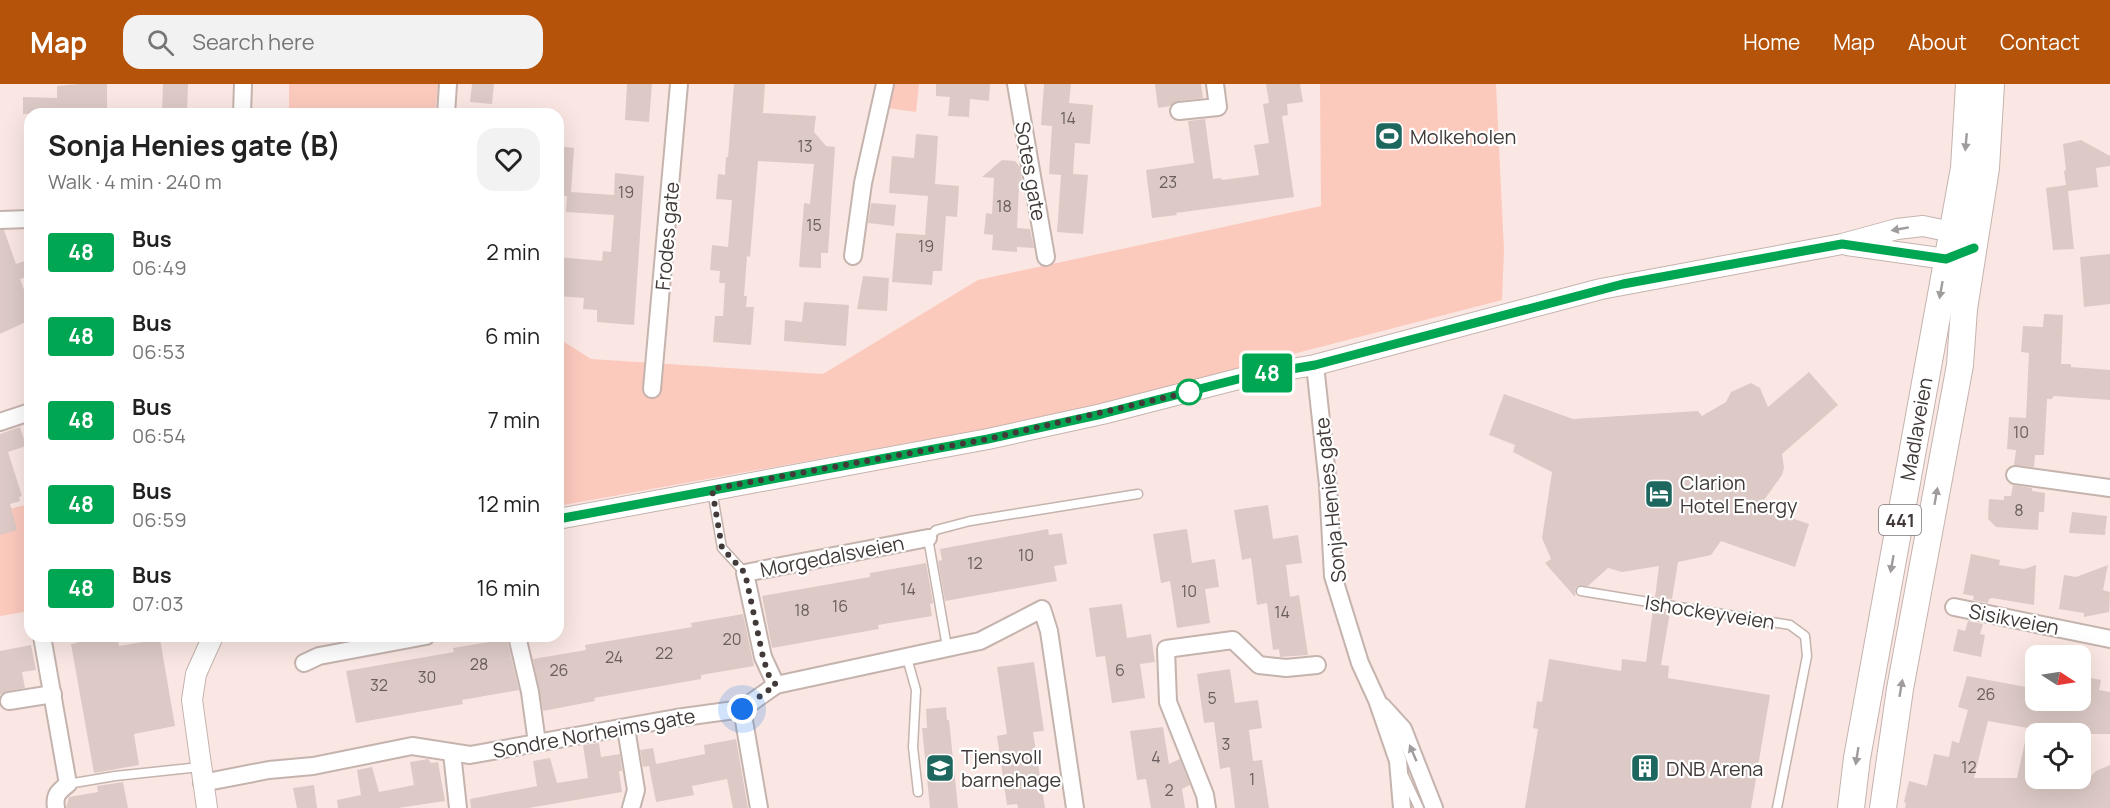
<!DOCTYPE html>
<html lang="en">
<head>
<meta charset="utf-8">
<style>
  body { margin:0; font-family:Manrope,sans-serif; background:#f2f2f2; color:#222; height:100vh; display:flex; flex-direction:column; font-size:22px; white-space:nowrap }
  * { box-sizing:border-box; margin:0 }
  p { font-size:20px; color:#767676 }
  .icon { flex:none; width:33px; height:33px; fill:none; stroke:currentColor; stroke-width:2; stroke-linecap:round; stroke-linejoin:round }
  .map { position:relative; flex:1; overflow:hidden }
  .sheet { position:absolute; left:24px; top:24px; width:540px; height:534px; display:flex; flex-direction:column; background:#fff; border-radius:18px; box-shadow:0 6px 24px #0002 }
  .sheet>* { flex:none }
  .badge { padding:0 12px; border-radius:4px; font-size:21px; line-height:39px }
  .needle { width:39px; rotate:102deg }
  .fabs { position:absolute; left:2025px; top:561px; display:grid; gap:12px }
  .fabs a { display:grid; place-items:center; width:66px; height:66px; border-radius:12px; background:#fff; box-shadow:0 6px 24px #0002; font-size:30px }
  .you { position:absolute; width:30px; height:30px; margin:-15px; border:4px solid #fff; border-radius:50%; background:#1a73e8; box-shadow:0 0 0 9px #1a73e833 }
  .map>.badge { position:absolute; translate:-50% -50%; box-shadow:0 0 0 3px #fff }
  .round { display:grid; place-items:center; flex:none; width:63px; height:63px; border-radius:18px; background:#f2f2f2 }
  .summary { display:flex; align-items:center; justify-content:space-between; height:102px; padding:0 24px }
  h1 { font-size:28px; font-weight:700; line-height:45px }
  ul { padding:0; list-style:none }
  li { display:flex; align-items:center; gap:18px; height:84px; padding:0 24px }
  li div { flex:1 }
  li b { display:block; font-size:22px }
  li em { font-style:normal }
  li .badge { min-width:66px; font-weight:700; text-align:center }
  header { display:flex; align-items:center; gap:36px; box-sizing:border-box; height:84px; padding:0 30px; background:#b45309; color:#fff }
  header strong { font-size:28px }
  nav { display:flex; gap:33px; margin-inline-start:auto; font-size:21px }
  .search { width:420px; height:54px; background:#f2f2f2; display:flex; align-items:center; gap:15px; box-sizing:border-box; padding:0 21px; border-radius:18px; color:#767676; font-size:22px }
  .map>svg:first-child { display:block }
  .green { fill:#fcc9bd }
  .building { fill:#ddcac6; fill-rule:evenodd }
  .lines { fill:none; stroke-linecap:round; stroke-linejoin:round }
  .service-casing { stroke:#c5b3ae; stroke-width:11 }
  .minor-casing { stroke:#c5b3ae; stroke-width:20 }
  .tertiary-casing { stroke:#c5b3ae; stroke-width:22 }
  .primary-casing { stroke:#c5b3ae; stroke-width:28 }
  .service { stroke:#fff; stroke-width:8 }
  .minor { stroke:#fff; stroke-width:16 }
  .tertiary { stroke:#fff; stroke-width:20 }
  .primary { stroke:#fff; stroke-width:26 }
  .oneway { fill:#a09c9c }
  .line-casing { stroke:#fff; stroke-width:14 }
  .line { stroke:#00a651; stroke-width:9 }
  .walk { stroke:#423a38; stroke-width:6; stroke-dasharray:0 10.8 }
  .stop-dot { fill:#fff; stroke:#00a651; stroke-width:3 }
  .labels { text-anchor:middle; dominant-baseline:central; stroke-width:4.5; stroke-linejoin:round; paint-order:stroke }
  .number-label { font-size:16px; fill:#695e5c }
  .shield { fill:#fff; stroke:#7b7574; stroke-width:1.5 }
  .shield-label { font-size:18px; font-weight:bold; fill:#423a38 }
  .poi-label { font-size:20px; fill:#423a38; stroke:#fff; text-anchor:start }
  .street-label { font-size:20px; fill:#423a38; stroke:#fff }
</style>
</head>
<body>
<header>
<strong>Map</strong>
<div class="search"><svg class="icon" aria-label="search" viewBox="0 0 24 24"><circle cx="10" cy="10" r="6"/><path d="M15 15l6 6"/></svg>Search here</div>
<nav><a>Home</a><a>Map</a><a>About</a><a>Contact</a></nav>
</header>
<div class="map">
<svg width="2110" height="724" viewBox="0 0 2110 724">
  <rect width="100%" height="100%" fill="#fae7e3"/>
  <!-- green -->
  <g class="green">
    <path d="M289 0H438L435 30H289Z"/>
    <path d="M893 0H919L916 28 887 24Z"/>
    <path d="M1320 0H1496L1504 166 1502 216 1046 334 558 422V254L591 275 823 290 978 196 1321 122Z"/>
    <path d="M30 420V527L0 532V427Z"/>
  </g>
  <!-- building -->
  <g class="building">
    <path d="M79 0H107V27L81 30H23V13L57 14V2Z"/>
    <path d="M163 0H188L187 30H162Z"/>
    <path d="M472 0H494L492 20 470 18Z"/>
    <path d="M627 0H652L649 38 625 36Z"/>
    <path d="M734 0H765L763 29 816 32 814 48 826 62 835 63 828 169H821V184L799 183 804 119 810 120 814 80 758 77 750 173 747 172 744 212H747L746 223H754L751 261 713 258 715 232H723L725 199H719L720 187 710 186 712 161 728 163 732 116 716 115 718 90 725 91 726 73H728Z"/>
    <path d="M936 0H990L989 17 970 15 969 33 948 32 950 13 936 12Z"/>
    <path d="M1044 0H1071L1069 19 1093 21 1090 60 1075 59 1073 90 1088 91 1083 150 1057 148 1061 91 1049 90 1052 42 1041 41Z"/>
    <path d="M1155 0H1201L1203 14 1178 17 1170 22 1158 24Z"/>
    <path d="M1266 0H1300L1303 18 1287 20 1288 31 1282 32 1294 113 1176 129 1177 131 1152 134 1146 86 1194 79 1188 37 1205 35 1213 95 1221 94 1222 96 1259 91 1254 61 1269 59 1263 20 1269 19Z"/>
    <path d="M916 50 938 52 935 100 959 102 957 133 946 132 942 187H933L932 201 892 198 896 149 925 151 928 112 889 109 892 72 914 74Z"/>
    <path d="M2081 56 2110 72V82L2096 84 2098 103 2068 107 2074 165 2053 166 2046 104 2066 101 2064 87 2066 86 2063 60Z"/>
    <path d="M558 62 574 64 571 108 614 111 615 89 644 92 634 241 597 238V226L583 225 584 214 558 212V173L602 177 603 167 611 168 614 131 566 128 567 112 558 111Z"/>
    <path d="M1002 76 1015 77 1020 83 1022 97V103H1019L1017 144 1030 145 1034 164 1017 163V168L992 166 993 151 984 150 986 129 992 130 994 94 982 93Z"/>
    <path d="M871 119 896 121 894 142 868 139Z"/>
    <path d="M0 146H4L16 180 30 175V192L20 195 30 222V236L0 250Z"/>
    <path d="M2110 170V220L2084 223 2080 173Z"/>
    <path d="M863 192 889 194 887 227 857 225Z"/>
    <path d="M804 218 849 221 846 262 784 257 785 236 802 238Z"/>
    <path d="M2044 230 2063 231 2061 280H2071V283L2110 286V316L2054 312 2052 315H2047L2044 371H2035L2034 383 2014 381 2016 366 2007 365 2009 333 2026 334 2029 269 2021 268 2023 242 2043 243Z"/>
    <path d="M1809 288 1838 321 1782 370 1784 384 1782 391 1759 423 1809 440 1795 483 1721 457 1711 471 1678 478 1672 515 1655 513 1659 482 1622 488 1608 484 1588 502 1576 503 1575 513 1545 479 1551 475 1542 454 1552 388 1513 368 1515 361 1489 351 1504 310 1573 335 1698 327 1702 332 1726 318 1731 308 1751 299 1760 304 1768 323Z"/>
    <path d="M20 343 26 362 8 368 22 412 19 413 20 417 10 420 17 446 0 451V350Z"/>
    <path d="M2013 401 2032 404V407L2045 409 2044 428H2039L2038 446 1996 443 1988 435 1989 415 2004 416V412H2011Z"/>
    <path d="M1268 421 1273 455 1298 451 1302 479 1286 481 1290 513 1299 511 1308 571 1280 573 1279 565 1273 566 1267 519 1257 521 1251 474 1242 476 1234 426Z"/>
    <path d="M2072 428 2107 432 2105 451 2069 449Z"/>
    <path d="M1048 445 1049 451 1062 449 1067 480 1054 482 1057 497 945 517 938 477 942 476 940 465Z"/>
    <path d="M1187 445 1192 479 1215 475 1219 503 1205 505 1210 539 1177 544 1170 497 1161 499 1153 450Z"/>
    <path d="M1971 470 2000 476 1999 481 2024 485 2036 481 2034 521 1992 514 1989 515 1988 519 1973 516 1974 512 1963 510Z"/>
    <path d="M926 479 933 519 930 520 932 532 878 541 879 545 772 564 762 512 870 493V489Z"/>
    <path d="M2108 481 2103 506 2110 508 2109 528 2084 533V529L2059 525 2064 491 2076 493Z"/>
    <path d="M1122 520 1127 554 1151 550 1155 578 1140 580 1145 614 1112 619 1105 572 1096 573 1089 524Z"/>
    <path d="M1653 525 1670 528 1661 581 1669 582 1668 594 1770 611 1751 724H1525L1538 645 1533 644 1537 617 1542 618 1549 575 1621 587 1622 575 1646 578Z"/>
    <path d="M743 530 754 582 701 591V595L594 614 595 617 543 627 533 575 586 566 585 561 692 543 691 539Z"/>
    <path d="M1968 537 1983 540 1980 550 1985 551 1981 573 1953 567 1958 545 1965 547Z"/>
    <path d="M76 552H117L119 562 160 555 175 642 134 650 139 681 94 689 71 560 77 559Z"/>
    <path d="M507 555 519 606 462 616 463 620 356 639 346 587 454 568 453 564Z"/>
    <path d="M31 561 36 586 22 588 25 604 7 607 0 611V567Z"/>
    <path d="M1034 578 1044 647 1033 648 1045 724H1018L1017 720 1007 721 997 652 1007 650 997 583Z"/>
    <path d="M1230 585 1235 619 1258 616 1262 644 1249 646 1253 677 1262 676 1269 724H1235L1230 683 1220 685 1214 638 1204 639 1197 590Z"/>
    <path d="M1967 592 2036 605V616H2080V592L2101 596 2099 606 2110 608V650H2036V694H2089L2096 687 2110 681V724H1905L1906 719 1904 718 1909 697 1927 702 1934 670 1949 673 1952 657 1959 659 1968 626 1958 623ZM1988 637 2028 644 2017 694H1974Z"/>
    <path d="M946 623 947 636H949L958 724H930L922 644H927L926 625Z"/>
    <path d="M1163 643 1169 680 1180 675 1190 701 1182 705 1185 724H1151L1146 695 1137 696 1130 647Z"/>
    <path d="M736 655 748 724H733L727 695 692 702 694 711 656 718 649 682 643 683 640 666 653 664 656 680 705 670 704 661Z"/>
    <path d="M599 659 601 673 620 670 622 687H619L622 708 529 724H471L470 715 537 702 533 677 550 674 557 699 588 694 583 661Z"/>
    <path d="M428 675 431 679 438 678 445 717 398 724H338L337 716 361 711 357 686 372 683 379 708 414 701 410 678Z"/>
    <path d="M123 698 128 724H66L69 713 98 708 97 702Z"/>
    <path d="M314 701 317 724H297L293 704Z"/>
  </g>
  <g class="lines">
    <!-- service casing -->
    <g class="service-casing">
      <g id="service">
        <path d="M712 406 722 464 745 489"/>
        <path d="M1581 507 1790 541 1805 552 1807 572 1777 724"/>
        <path d="M947 563 928 454 936 446 970 437 1138 410"/>
        <path d="M907 574 916 606 913 663 918 708"/>
        <path d="M1404 692 1419 724"/>
        <path d="M68 700 115 692 200 683"/>
      </g>
    </g>
    <!-- minor casing -->
    <g class="minor-casing">
      <g id="minor">
        <path d="M1016 0 1046 173"/>
        <path d="M1179 27 1218 23 1215 0"/>
        <path d="M242 30 243 0"/>
        <path d="M446 30 448 0"/>
        <path d="M0 136 30 135"/>
        <path d="M853 172 863 99 885 0"/>
        <path d="M1315 281 1328 401 1333 492 1360 579 1377 616 1398 677 1402 724"/>
        <path d="M652 305 679 0"/>
        <path d="M0 338 30 328"/>
        <path d="M2015 391 2110 404"/>
        <path d="M1954 523 2110 555"/>
        <path d="M42 552 68 700C58 708 54 711 56 724"/>
        <path d="M517 552 530 608 537 659"/>
        <path d="M304 579 319 572 426 552"/>
        <path d="M776 601 763 573 745 489 928 454"/>
        <path d="M9 617 53 610"/>
        <path d="M1382 622 1403 645 1434 724"/>
        <path d="M742 625 759 724"/>
        <path d="M626 644 636 706 631 724"/>
        <path d="M452 669 458 724"/>
        <path d="M202 699 269 686 313 682 412 662 470 671 676 634 742 625 776 601 980 557 1042 525 1049 547 1075 724"/>
        <path d="M1207 724 1205 711 1168 618 1166 565 1233 556 1259 581 1286 584 1317 581"/>
      </g>
    </g>
    <!-- tertiary casing -->
    <g class="tertiary-casing">
      <g id="tertiary">
        <path d="M1847 161 1946 175 1960 169"/>
        <path d="M558 435 988 355 1102 330 1250 292 1315 281 1601 205 1842 160 1897 145 1923 142 1952 148 1964 157"/>
        <path d="M207 724 192 616 196 590 213 552"/>
      </g>
    </g>
    <!-- primary casing -->
    <g class="primary-casing">
      <g id="primary">
        <path d="M1851 724 1857 674 1964 84 1969 0"/>
        <path d="M1883 724 1900 605 1960 281 1964 225 1986 84 1991 0"/>
      </g>
    </g>
    <!-- service -->
    <use href="#service" class="service"/>
    <!-- minor -->
    <use href="#minor" class="minor"/>
    <!-- tertiary -->
    <use href="#tertiary" class="tertiary"/>
    <!-- primary -->
    <use href="#primary" class="primary"/>
  </g>
  <!-- one-way arrows -->
  <defs><path id="oneway-solid" d="M-6-.8H1V-3.2L6.5 0L1 3.2V.8H-6Z" transform="scale(1.5)"/></defs>
  <g class="oneway">
    <use href="#oneway-solid" transform="translate(1966 58) rotate(95)"/>
    <use href="#oneway-solid" transform="translate(1900 145) rotate(170)"/>
    <use href="#oneway-solid" transform="translate(1941 206) rotate(100)"/>
    <use href="#oneway-solid" transform="translate(1936 412) rotate(-80)"/>
    <use href="#oneway-solid" transform="translate(1892 480) rotate(100)"/>
    <use href="#oneway-solid" transform="translate(1901 604) rotate(-80)"/>
    <use href="#oneway-solid" transform="translate(1413 669) rotate(-113)"/>
    <use href="#oneway-solid" transform="translate(1857 672) rotate(99)"/>
  </g>
  <g class="lines">
    <!-- line casing -->
    <g class="line-casing">
      <path id="line" d="M558 435 988 355 1102 330 1250 292 1315 281 1623 200 1842 160 1946 175 1974 164"/>
    </g>
    <!-- line -->
    <use href="#line" class="line"/>
    <!-- walk -->
    <path class="walk" d="M742 625 776 601 768 590 763 573 745 489 722 464 712 405 988 355 1189 308"/>
  </g>
  <!-- icons -->
  <defs>
    <g id="stadium-square" transform="scale(1.5)"><rect x="-9" y="-9" width="18" height="18" rx="4" fill="#1d675e" stroke="#fff"/><path d="M0-5a6.5 5 0 1 0 0 10a6.5 5 0 1 0 0-10ZM-3.5-1.8h7v3.6h-7Z" fill="#fff"/></g>
    <g id="hotel-square" transform="scale(1.5)"><rect x="-9" y="-9" width="18" height="18" rx="4" fill="#1d675e" stroke="#fff"/><path d="M-6-4.5h1.5V1H6V5H4.5V3h-9V5H-6ZM-4 0a1.8 1.8 0 1 1 3.6 0ZM.5 0V-2.5h3Q6-2.5 6 0Z" fill="#fff"/></g>
    <g id="school-square" transform="scale(1.5)"><rect x="-9" y="-9" width="18" height="18" rx="4" fill="#1d675e" stroke="#fff"/><path d="M0-5L7-2L0 1L-7-2ZM-4 1L0 2.5L4 1V4Q0 6-4 4Z" fill="#fff"/></g>
    <g id="building-square" transform="scale(1.5)"><rect x="-9" y="-9" width="18" height="18" rx="4" fill="#1d675e" stroke="#fff"/><path d="M-4-6H4V6H1V3H-1V6H-4ZM-2.5-4.3h1.7v1.8h-1.7ZM.8-4.3h1.7v1.8H.8ZM-2.5-1h1.7V.8h-1.7ZM.8-1h1.7V.8H.8Z" fill="#fff"/></g>
  </defs>
  <g fill-rule="evenodd">
    <use href="#stadium-square" x="1389" y="52"/>
    <use href="#hotel-square" x="1659" y="410"/>
    <use href="#school-square" x="940" y="684"/>
    <use href="#building-square" x="1645" y="684"/>
  </g>
  <!-- markers -->
  <circle class="stop-dot" cx="1189" cy="308" r="12"/>
  <g class="labels">
    <!-- number labels -->
    <g class="number-label">
      <text x="1068" y="34">14</text>
      <text x="805" y="62">13</text>
      <text x="1168" y="98">23</text>
      <text x="626" y="108">19</text>
      <text x="1004" y="122">18</text>
      <text x="814" y="141">15</text>
      <text x="926" y="162">19</text>
      <text x="2021" y="348">10</text>
      <text x="2019" y="426">8</text>
      <text x="1026" y="471">10</text>
      <text x="975" y="479">12</text>
      <text x="908" y="505">14</text>
      <text x="1189" y="507">10</text>
      <text x="840" y="522">16</text>
      <text x="802" y="526">18</text>
      <text x="1282" y="528">14</text>
      <text x="732" y="555">20</text>
      <text x="664" y="569">22</text>
      <text x="614" y="573">24</text>
      <text x="479" y="580">28</text>
      <text x="559" y="586">26</text>
      <text x="1120" y="586">6</text>
      <text x="427" y="593">30</text>
      <text x="379" y="601">32</text>
      <text x="1986" y="610">26</text>
      <text x="1212" y="614">5</text>
      <text x="1226" y="660">3</text>
      <text x="1156" y="673">4</text>
      <text x="1969" y="683">12</text>
      <text x="1252" y="695">1</text>
      <text x="1169" y="706">2</text>
    </g>
    <!-- shield labels -->
    <rect class="shield" x="1879" y="421" width="42" height="30" rx="4.5"/>
    <g class="shield-label">
      <text x="1900" y="436">441</text>
    </g>
    <!-- poi labels -->
    <g class="poi-label">
      <text x="1410" y="52">Molkeholen</text>
      <text x="1680" y="398">Clarion<tspan x="1680" dy="23">Hotel Energy</tspan></text>
      <text x="961" y="672">Tjensvoll<tspan x="961" dy="23">barnehage</tspan></text>
      <text x="1666" y="684">DNB Arena</text>
    </g>
    <!-- street labels -->
    <g class="street-label">
      <text transform="translate(1031 87) rotate(80)">Sotes gate</text>
      <text transform="translate(667 152) rotate(-85)">Frodes gate</text>
      <text transform="translate(1916 345) rotate(-80)">Madlaveien</text>
      <text transform="translate(1330 416) rotate(-96)">Sonja Henies gate</text>
      <text transform="translate(832 472) rotate(-11)">Morgedalsveien</text>
      <text transform="translate(1710 528) rotate(9)">Ishockeyveien</text>
      <text transform="translate(2014 535) rotate(11)">Sisikveien</text>
      <text transform="translate(594 649) rotate(-10)">Sondre Norheims gate</text>
    </g>
  </g>
</svg>
<div class="fabs">
<a><svg class="needle" viewBox="-14 -14 28 28"><path d="M0-13l5 13h-10z" fill="#e53935"/><path d="M0 13l5-13h-10z" fill="#767676"/></svg></a>
<a><svg class="icon" aria-label="locate" viewBox="0 0 24 24"><circle cx="12" cy="12" r="6"/><path d="M12 2v4M12 18v4M2 12h4M18 12h4"/></svg></a>
</div>
<div class="you" style="left:742px;top:625px"></div>
<b class="badge" style="left:1267px;top:289px;background:#00a651;color:#fff">48</b>
<section class="sheet">
<div class="summary"><div><h1>Sonja Henies gate (B)</h1><p>Walk · 4 min · 240 m</p></div><a class="round"><svg class="icon" aria-label="heart" viewBox="0 0 24 24"><path d="M12 20l-8-8c-3-5 5-10 8-4 3-6 11-1 8 4z"/></svg></a></div>
<ul>
<li><span class="badge" style="background:#00a651;color:#fff">48</span><div><b>Bus</b><p>06:49</p></div><em>2 min</em></li>
<li><span class="badge" style="background:#00a651;color:#fff">48</span><div><b>Bus</b><p>06:53</p></div><em>6 min</em></li>
<li><span class="badge" style="background:#00a651;color:#fff">48</span><div><b>Bus</b><p>06:54</p></div><em>7 min</em></li>
<li><span class="badge" style="background:#00a651;color:#fff">48</span><div><b>Bus</b><p>06:59</p></div><em>12 min</em></li>
<li><span class="badge" style="background:#00a651;color:#fff">48</span><div><b>Bus</b><p>07:03</p></div><em>16 min</em></li>
</ul>
</section>
</div>
</body>
</html>
